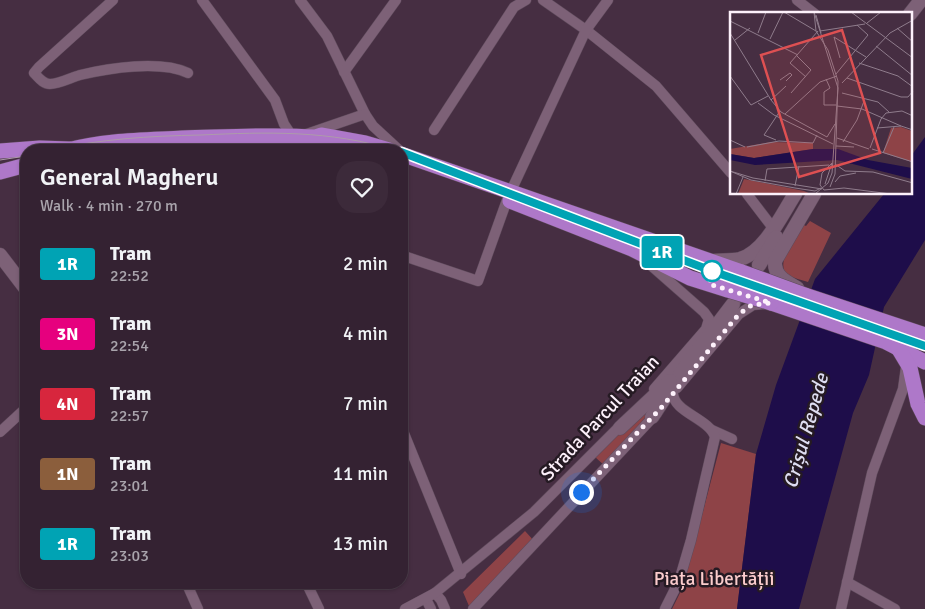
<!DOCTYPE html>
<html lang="en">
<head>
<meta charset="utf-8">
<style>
  body { margin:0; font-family:Signika,sans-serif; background:#3c2a3a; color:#f1f3f6; height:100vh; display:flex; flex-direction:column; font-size:19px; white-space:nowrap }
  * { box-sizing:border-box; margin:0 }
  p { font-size:16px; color:#a9a4ac }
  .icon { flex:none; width:28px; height:28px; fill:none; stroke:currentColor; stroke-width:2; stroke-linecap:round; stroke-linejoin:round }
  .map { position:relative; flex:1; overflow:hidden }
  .panel { position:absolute; left:20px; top:144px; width:388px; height:445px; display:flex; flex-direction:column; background:#342232; border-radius:20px; box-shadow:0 1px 4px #0004,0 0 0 1px #4e3f4d }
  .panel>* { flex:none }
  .badge { padding:0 10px; border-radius:4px; font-size:18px; line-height:32px }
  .you { position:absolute; width:25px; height:25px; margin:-12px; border:4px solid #fff; border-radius:50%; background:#1a73e8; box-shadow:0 0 0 8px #1a73e833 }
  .map>.badge { position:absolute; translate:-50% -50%; box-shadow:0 0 0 2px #fff }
  .round { display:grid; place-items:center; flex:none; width:52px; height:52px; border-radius:20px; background:#3c2a3a }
  .head { display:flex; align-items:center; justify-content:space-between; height:85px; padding:0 20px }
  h1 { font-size:24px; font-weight:600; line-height:38px }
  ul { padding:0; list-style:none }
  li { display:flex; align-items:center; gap:15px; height:70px; padding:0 20px }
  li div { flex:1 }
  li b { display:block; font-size:19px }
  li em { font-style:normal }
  li .badge { min-width:55px; font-weight:700; text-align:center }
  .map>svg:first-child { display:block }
  .green { fill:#8e4347 }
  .water { fill:#1e0d4a }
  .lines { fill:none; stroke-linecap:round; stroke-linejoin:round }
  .secondary-tunnel { stroke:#614b5e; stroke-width:14; stroke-dasharray:14 7; stroke-linecap:butt }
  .street-casing { stroke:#5e4a5b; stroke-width:11 }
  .secondary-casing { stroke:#5e4a5b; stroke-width:15 }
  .primary-casing { stroke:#5e4a5b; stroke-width:16 }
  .street { stroke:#7d6177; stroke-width:10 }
  .secondary { stroke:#7d6177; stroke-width:14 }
  .primary { stroke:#ae78c9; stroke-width:15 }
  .tram { stroke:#ad9baa; stroke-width:1 }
  .primary-bridge-casing { stroke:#5e4a5b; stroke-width:16; stroke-linecap:butt }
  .primary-bridge { stroke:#ae78c9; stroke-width:15 }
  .line-casing { stroke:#fff; stroke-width:11 }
  .line { stroke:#00a3b4; stroke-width:8 }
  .walk { stroke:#fdf1fb; stroke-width:5; stroke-dasharray:0 9 }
  .stop-dot { fill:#fff; stroke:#00a3b4; stroke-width:2.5 }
  .labels { text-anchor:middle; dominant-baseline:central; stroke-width:5; stroke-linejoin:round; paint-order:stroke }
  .street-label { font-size:19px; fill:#fdf1fb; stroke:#251a23 }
  .park-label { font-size:19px; fill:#fbcccc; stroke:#251a23 }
  .water-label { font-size:20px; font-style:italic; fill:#deddf1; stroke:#251a23 }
  .inset-road { fill:none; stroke:#8f7c8c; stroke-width:1 }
  .view { fill:#de5052; fill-opacity:0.15; stroke:#de5052; stroke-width:2.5 }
  .inset-edge { fill:none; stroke:#fdf1fb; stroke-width:2.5 }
</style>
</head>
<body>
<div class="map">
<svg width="925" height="609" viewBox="0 0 925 609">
  <rect width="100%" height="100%" fill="#462e42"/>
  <!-- green -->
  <g class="green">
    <path d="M810 221 831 233 808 282C802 280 793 278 788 275 774 266 795 234 800 223L806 226Z"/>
    <path d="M660 390 667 396 605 466 595 457Z"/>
    <path d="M721 443 756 454 737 609H672L683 587Z"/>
    <path d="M525 531 535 542 473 609H468L469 606 463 592Z"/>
  </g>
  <!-- water -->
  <path class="water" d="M925 137V240L884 307 869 375 853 413 799 609H737L756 454 776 385 815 279 884 194H911V156Z"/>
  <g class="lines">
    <!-- secondary-tunnel -->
    <path class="secondary-tunnel" d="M734 302 758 266"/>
    <!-- street casing -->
    <g class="street-casing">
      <g id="street">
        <path d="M113 0 39 67 34 73C39 78 43 84 50 84 59 84 70 78 80 75 109 68 160 60 188 73"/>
        <path d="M202 0 275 100 284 124 290 133 296 135"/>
        <path d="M300 0 327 36 365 114"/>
        <path d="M543 0 586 30 656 86 731 173"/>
        <path d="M797 0 815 14"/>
        <path d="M344 72 396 0"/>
        <path d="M434 130 514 7 526 0"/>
        <path d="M301 150V136L365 114 373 126 399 150"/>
        <path d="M511 191 586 30 608 0"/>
        <path d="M747 194 773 228"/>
        <path d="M401 255 478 281 507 200"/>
        <path d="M646 261 704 312 709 319 706 329 654 389"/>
        <path d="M677 388 739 314 753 305 765 304"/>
        <path d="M401 426 461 574"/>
        <path d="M712 430 732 439"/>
        <path d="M0 432 26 408"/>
        <path d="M186 582 198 609"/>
        <path d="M306 582 319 609"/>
        <path d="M847 582 895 609"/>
        <path d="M435 593 441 600 445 609"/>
        <path d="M426 599 431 609"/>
        <path d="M405 609 435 593 534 512 624 422"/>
        <path d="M473 609 657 413"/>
        <path d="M665 609 679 581 691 540 715 437C710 419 673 412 673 393"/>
        <path d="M841 609 872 473 903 389 906 367"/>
      </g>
    </g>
    <!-- secondary casing -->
    <g class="secondary-casing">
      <g id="secondary">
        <path d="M910 14 921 0"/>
        <path d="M0 255 26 289"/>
        <path d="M712 261C721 260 731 261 740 259 765 252 782 214 795 194"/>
        <path d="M759 265 776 237"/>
        <path d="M797 288C785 281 774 276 775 261L814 194"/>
        <path d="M652 417 685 367 733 304"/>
        <path d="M620 428 670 381"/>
      </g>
    </g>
    <!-- primary casing -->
    <g class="primary-casing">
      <g id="primary">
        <path d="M68 150C104 140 144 140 182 138 226 137 271 134 315 137L321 135 365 143 389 150"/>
        <path d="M0 151 40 148 70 149"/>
        <path d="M401 154 742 272"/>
        <path d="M0 172 26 165"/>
        <path d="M510 201 632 249 690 278 728 290"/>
        <path d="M805 295 925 335"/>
        <path d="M771 303 886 342 925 362"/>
        <path d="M898 348 910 368 918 404 925 418"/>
      </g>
    </g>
    <!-- street -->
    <use href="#street" class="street"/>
    <!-- secondary -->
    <use href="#secondary" class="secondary"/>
    <!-- primary -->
    <use href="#primary" class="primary"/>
    <!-- tram -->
    <g class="tram">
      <path d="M49 150C102 139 148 136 201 135 266 132 331 130 393 150"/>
      <path d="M86 150 123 145"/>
      <path d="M401 156 710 275 891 337 925 351"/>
      <path d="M0 160 26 156"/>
    </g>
    <!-- primary-bridge casing -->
    <g class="primary-bridge-casing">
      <g id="primary-bridge">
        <path d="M742 272 805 295"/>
        <path d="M728 290 771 303"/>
      </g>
    </g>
    <!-- primary-bridge -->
    <use href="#primary-bridge" class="primary-bridge"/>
  </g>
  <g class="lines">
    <!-- line casing -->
    <g class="line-casing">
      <path id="line" d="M401 152 712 271 925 346"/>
    </g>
    <!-- line -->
    <use href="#line" class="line"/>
    <!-- walk -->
    <path class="walk" d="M581 492 661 408 739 314 752 305 771 303 709 284 712 271"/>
  </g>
  <!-- markers -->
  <circle class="stop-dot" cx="712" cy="271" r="10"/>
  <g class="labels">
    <!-- street labels -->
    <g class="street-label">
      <text transform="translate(600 418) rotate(-47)">Strada Parcul Traian</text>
    </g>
    <!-- park labels -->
    <g class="park-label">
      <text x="714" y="579">Piața Libertății</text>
    </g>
    <!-- water labels -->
    <g class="water-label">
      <text transform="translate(806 431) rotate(-74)">Crișul Repede</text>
    </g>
  </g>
  <!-- overview -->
  <g transform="translate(730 12)">
    <rect width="182" height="182" fill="#462e42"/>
    <path d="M171 115 182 119V150L153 141 161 116ZM41 130 83 131V137L24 146 0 142V137ZM14 167 74 179 81 182H8Z" fill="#8e4347"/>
    <path d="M83 137H108L138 148 182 156V167L107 148 25 153 0 148V142L24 146Z" fill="#1e0d4a"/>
    <path class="inset-road" d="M54 0 86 19M84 0 86 19 98 38 108 69 105 162 100 175M84 0 108 76 102 161 98 171 85 182M121 0 183 46M86 3 91 21M0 9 68 43M137 11 151 0M167 16 183 30M90 19 135 12M0 21 41 88 51 100 97 125 105 112M28 21 36 0M104 25 136 45M104 25 110 46M40 27 53 0M5 28 20 16M146 34 183 64M129 51 168 64 183 75M106 62 138 23 127 13M0 64 21 93 38 84M76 65 60 51 88 19M117 66 171 85H178L183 79M96 67 100 76 94 80V93H106M50 68 60 61 62 63 56 69M112 71 160 21 183 8M61 81 81 58 67 44M112 81 148 90 159 100M41 88 56 74M28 91 44 103 103 132M107 94 132 97 171 114M55 102 90 70 107 64M147 116 171 114 183 118M107 126 139 137M0 128 15 135M46 128 34 123 50 99M113 130 127 108 134 89M106 134 124 135M17 135 49 129 83 131 87 123M140 136 151 107 156 101 172 99 183 104M142 137 183 150M153 141 164 115M102 151 92 161 90 173 94 178 114 176 161 182M105 152 115 159 143 160 183 171M0 159 23 166 92 177M0 159 21 168 65 176 85 179 91 176M35 169 37 157 99 153M105 170 110 164 126 161M95 172 102 151M65 174 69 154M6 182 13 165"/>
    <path class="view" d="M112 18 150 141 69 165 31 43Z"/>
    <rect width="182" height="182" class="inset-edge"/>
  </g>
</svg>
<div class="you" style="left:581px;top:492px"></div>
<b class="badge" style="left:662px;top:252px;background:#00a3b4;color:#fff">1R</b>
<section class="panel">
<div class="head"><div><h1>General Magheru</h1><p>Walk · 4 min · 270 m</p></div><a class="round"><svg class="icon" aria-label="heart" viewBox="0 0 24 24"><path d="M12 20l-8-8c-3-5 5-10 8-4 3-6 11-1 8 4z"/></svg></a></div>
<ul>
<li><span class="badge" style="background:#00a3b4;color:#fff">1R</span><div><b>Tram</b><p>22:52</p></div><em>2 min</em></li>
<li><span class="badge" style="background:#e6007e;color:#fff">3N</span><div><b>Tram</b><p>22:54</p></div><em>4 min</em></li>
<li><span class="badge" style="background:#d7263d;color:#fff">4N</span><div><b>Tram</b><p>22:57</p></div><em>7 min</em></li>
<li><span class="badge" style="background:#8b5e3c;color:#fff">1N</span><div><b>Tram</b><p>23:01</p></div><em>11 min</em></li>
<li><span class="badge" style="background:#00a3b4;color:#fff">1R</span><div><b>Tram</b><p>23:03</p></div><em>13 min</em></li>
</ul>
</section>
</div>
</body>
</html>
